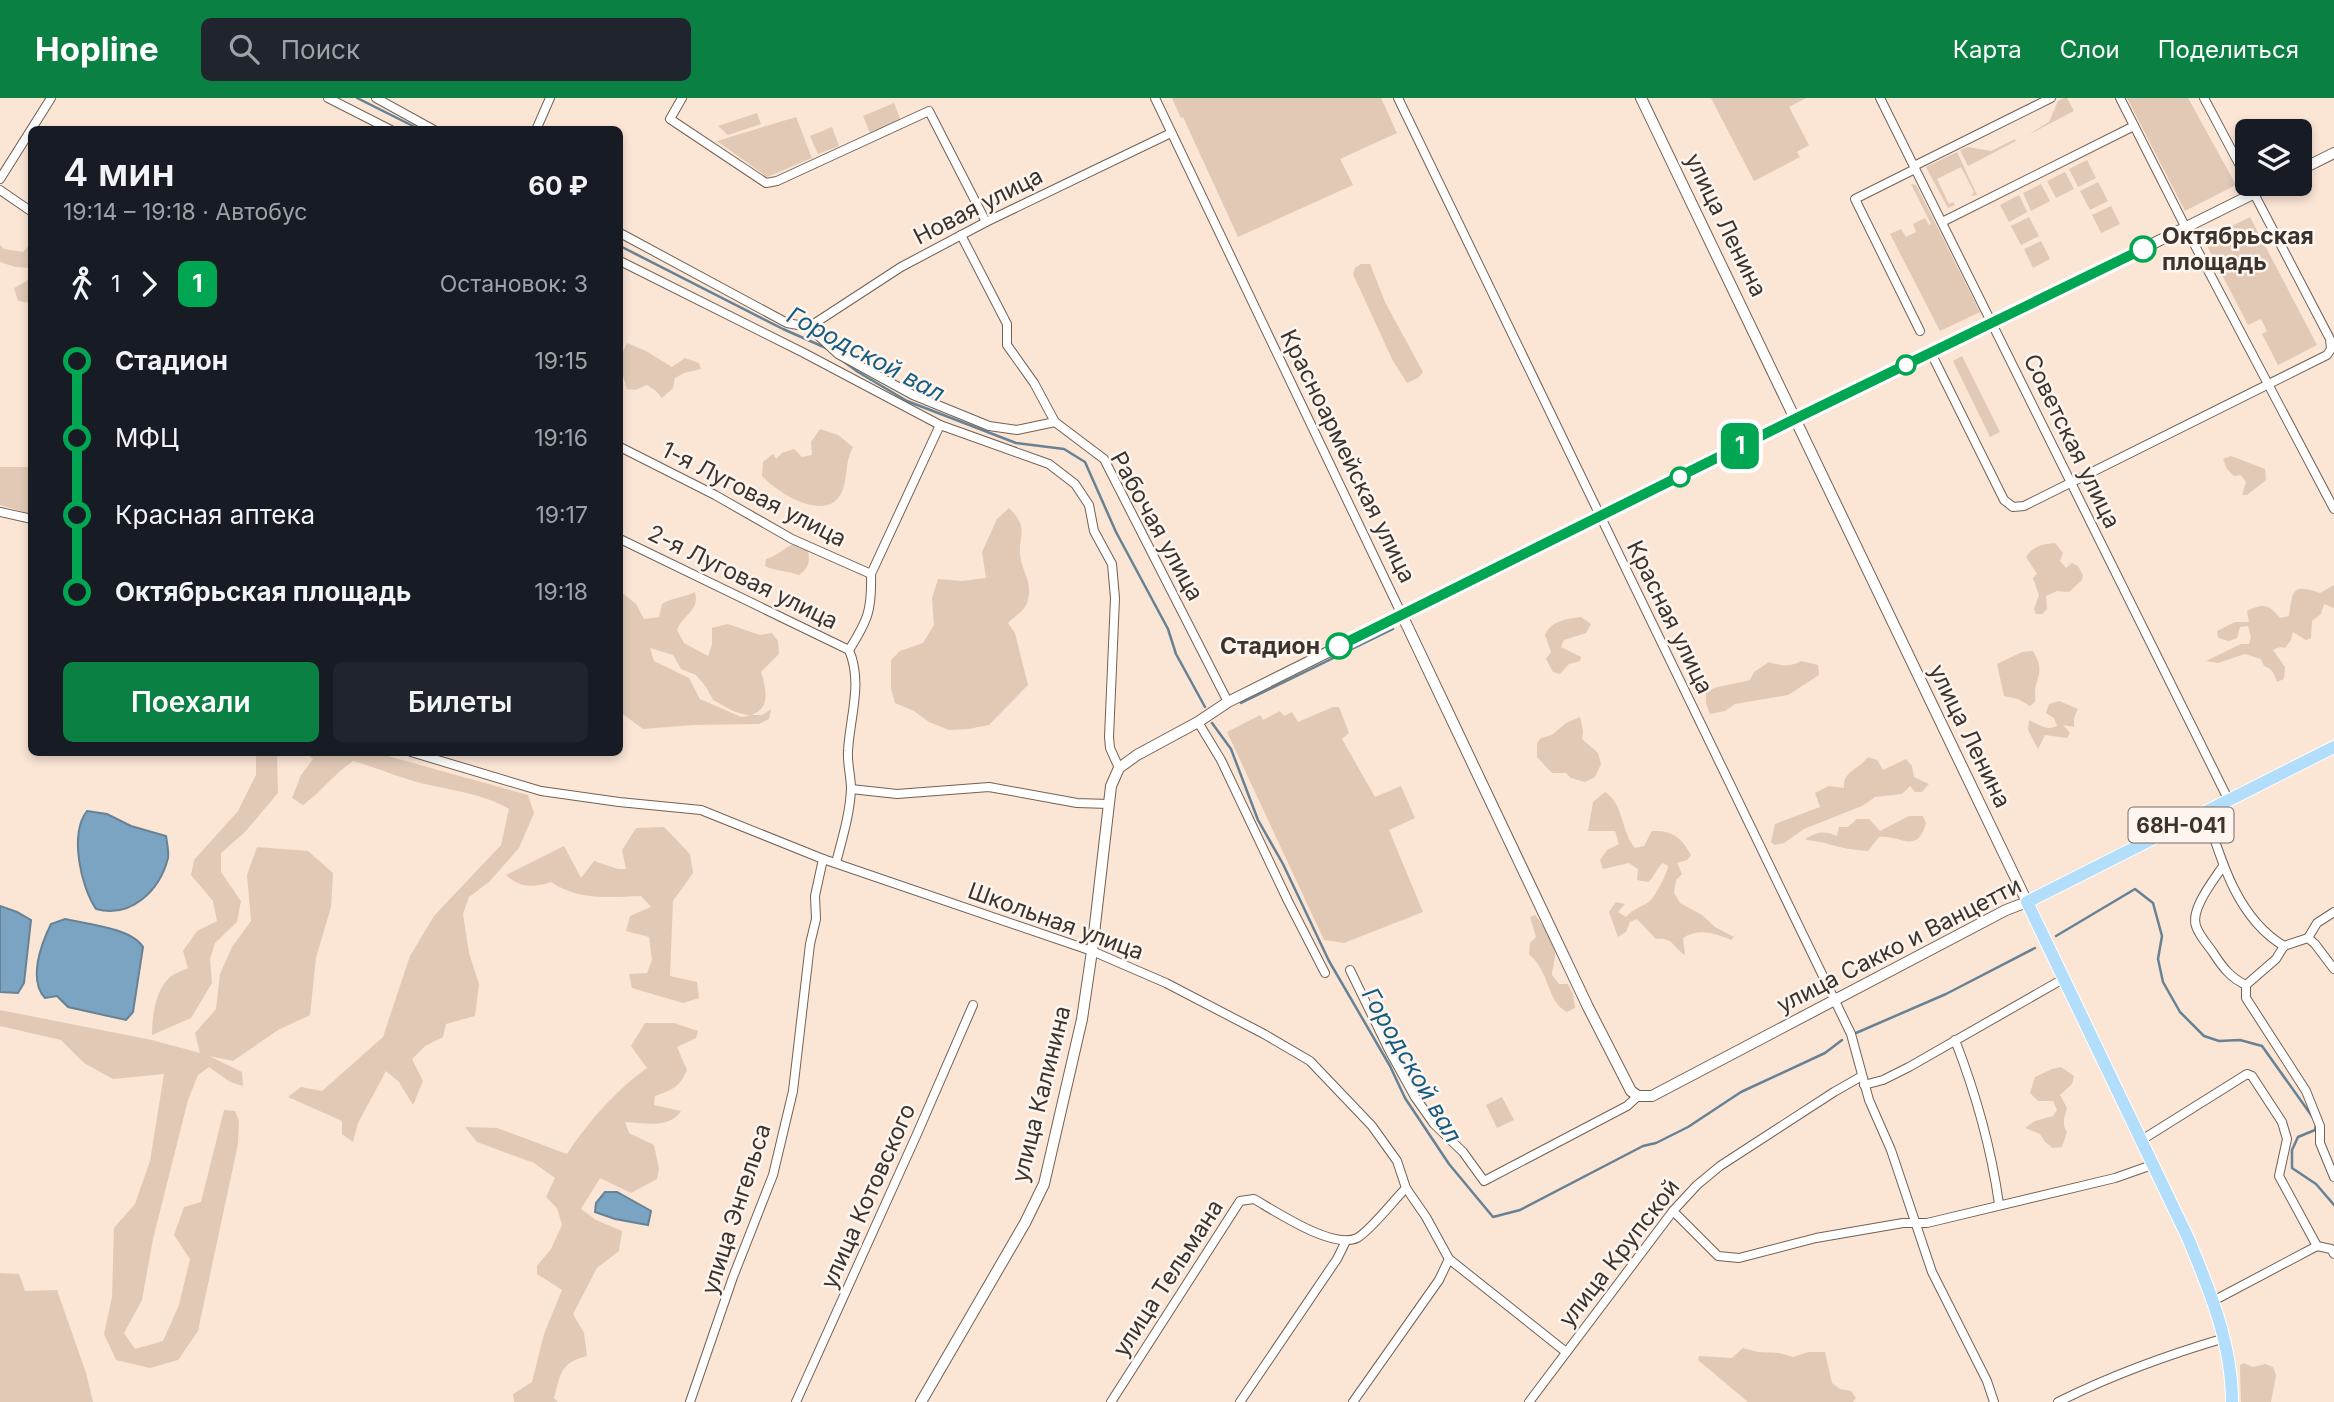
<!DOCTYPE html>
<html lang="ru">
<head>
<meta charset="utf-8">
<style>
  body { margin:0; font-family:Inter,sans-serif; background:#20242c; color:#f1f3f6; height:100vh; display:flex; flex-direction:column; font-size:26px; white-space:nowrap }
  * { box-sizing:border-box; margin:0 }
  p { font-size:23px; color:#9ea1a6 }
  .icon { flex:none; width:38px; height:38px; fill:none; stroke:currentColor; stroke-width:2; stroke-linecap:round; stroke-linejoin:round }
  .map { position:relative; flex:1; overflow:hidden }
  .drawer { position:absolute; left:28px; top:28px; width:595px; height:630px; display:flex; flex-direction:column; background:#171b24; border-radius:10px; box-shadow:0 4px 10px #0003 }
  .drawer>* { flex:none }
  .badge { padding:0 14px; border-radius:10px; font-size:24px; line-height:46px }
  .buttons { position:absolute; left:2235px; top:21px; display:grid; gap:14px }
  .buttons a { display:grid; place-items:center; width:77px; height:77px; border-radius:10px; background:#171b24; box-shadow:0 4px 10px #0003; font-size:35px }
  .map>.badge { position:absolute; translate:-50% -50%; box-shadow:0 0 0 4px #fff }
  .legs { display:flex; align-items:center; gap:10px; height:77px; padding:0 35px; font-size:23px }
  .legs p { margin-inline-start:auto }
  .headline { display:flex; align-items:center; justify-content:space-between; height:119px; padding:0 35px }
  h1 { font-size:38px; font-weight:600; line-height:52px }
  .action { display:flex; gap:14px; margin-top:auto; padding:14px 35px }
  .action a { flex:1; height:80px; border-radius:10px; background:#0b8043; color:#fff; font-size:28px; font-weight:600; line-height:80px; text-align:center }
  .action a+a { background:#20242c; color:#f1f3f6 }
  ul { padding:0 35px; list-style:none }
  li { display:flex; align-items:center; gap:24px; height:77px; font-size:26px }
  li i { display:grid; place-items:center; width:10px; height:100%; margin:0 9px; background:currentColor }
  li i::after { content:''; width:18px; height:18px; margin:-9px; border:5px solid; border-radius:50%; background:#171b24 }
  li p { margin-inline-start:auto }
  li:first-child i { background:linear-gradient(#0000 50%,currentColor 0) }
  li:last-child i { background:linear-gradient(currentColor 50%,#0000 0) }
  header { display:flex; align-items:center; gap:42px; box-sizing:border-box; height:98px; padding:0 35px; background:#0b8043; color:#fff }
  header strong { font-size:33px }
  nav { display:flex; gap:38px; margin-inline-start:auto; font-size:24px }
  .search { width:490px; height:63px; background:#20242c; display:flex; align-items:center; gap:18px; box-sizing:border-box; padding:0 24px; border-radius:10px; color:#9ea1a6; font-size:26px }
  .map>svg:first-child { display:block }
  .green { fill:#e1c9b6; fill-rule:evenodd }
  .water { fill:#7aa4c1; stroke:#678295; stroke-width:2 }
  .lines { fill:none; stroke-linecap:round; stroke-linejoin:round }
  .stream { stroke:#678295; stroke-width:2.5 }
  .street-casing { stroke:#736153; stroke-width:10 }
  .secondary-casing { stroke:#736153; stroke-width:12 }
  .primary-casing { stroke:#fff; stroke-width:14 }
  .street { stroke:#fff; stroke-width:8 }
  .secondary { stroke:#fff; stroke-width:10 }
  .primary { stroke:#b2defb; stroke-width:12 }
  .line-1-casing { stroke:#fff; stroke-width:16 }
  .line-1 { stroke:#00a651; stroke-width:10 }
  .stop-1-dot { fill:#fff; stroke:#00a651; stroke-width:3.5 }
  .labels { text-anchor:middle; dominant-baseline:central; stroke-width:5; stroke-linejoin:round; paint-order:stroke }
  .shield { fill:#fef5ef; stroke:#766d67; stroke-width:2 }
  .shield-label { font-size:21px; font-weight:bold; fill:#3b332d }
  .street-label { font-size:23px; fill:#3b332d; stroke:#fef5ef }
  .stop-label { font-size:23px; font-weight:bold; fill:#3b332d; stroke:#fef5ef; text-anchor:start }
  .water-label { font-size:24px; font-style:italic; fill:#155c83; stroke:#fef5ef }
</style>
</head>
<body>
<header>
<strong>Hopline</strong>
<div class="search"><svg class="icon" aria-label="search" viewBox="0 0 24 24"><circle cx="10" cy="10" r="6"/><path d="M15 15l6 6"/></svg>Поиск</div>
<nav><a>Карта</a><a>Слои</a><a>Поделиться</a></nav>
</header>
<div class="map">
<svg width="2334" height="1304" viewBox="0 0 2334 1304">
  <rect width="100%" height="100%" fill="#fbe5d5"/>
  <!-- green -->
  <g class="green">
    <path d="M1172 0H1381L1397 35 1340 61 1353 87 1238 139 1183 19 1181 20Z"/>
    <path d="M1711 0H1806L1789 9 1809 47 1797 54 1800 59 1754 83Z"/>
    <path d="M2064 0H2067L2074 13 2026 38 2049 24 2058 3Z"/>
    <path d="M2127 0H2188L2236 87 2185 113Z"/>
    <path d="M894 5 901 23 870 35 863 18Z"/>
    <path d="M757 15 761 26 728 37 718 28Z"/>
    <path d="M796 19 812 60 767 79 717 43Z"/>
    <path d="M832 29 839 48 818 56 810 38Z"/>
    <path d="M2015 41 2016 43 1968 68 1960 52 1968 49 1991 53Z"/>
    <path d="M1957 54 1977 97 1971 98 1974 94 1961 69 1937 81 1949 106 1953 104 1955 107 1948 110 1926 69Z"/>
    <path d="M2087 62 2096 80 2078 89 2069 71Z"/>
    <path d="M2065 74 2074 91 2056 100 2047 83Z"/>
    <path d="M2098 84 2108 103 2090 112 2080 93Z"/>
    <path d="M1911 86 1916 87 1980 214 1940 233 1890 136 1901 131 1906 139 1916 134 1913 126 1925 120 1929 127 1931 126Z"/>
    <path d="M2041 86 2050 103 2031 113 2023 95Z"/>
    <path d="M2019 97 2027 114 2009 124 2000 107Z"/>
    <path d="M2111 108 2120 126 2101 135 2092 117Z"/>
    <path d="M2029 119 2039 138 2021 147 2011 128Z"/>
    <path d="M2250 119 2317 247 2278 267 2262 236 2267 233 2261 221 2248 227 2204 142Z"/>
    <path d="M2041 143 2050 161 2033 170 2024 151Z"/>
    <path d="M31 145V170L15 169 0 164V147L4 151 23 154Z"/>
    <path d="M1361 166H1370L1385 204 1423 274 1418 280 1407 285 1392 261 1353 176 1355 170Z"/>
    <path d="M31 173V205L18 203 14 190 27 183Z"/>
    <path d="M627 245 646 253 672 269 685 260 699 265 701 271 684 275 675 280 673 290 662 300 656 293 647 287 635 292 627 291 621 271 620 273V260Z"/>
    <path d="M1962 258 2000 334 1990 339 1953 263Z"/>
    <path d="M820 331 838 337 853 349C845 364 848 375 843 391 830 428 779 396 762 378L763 364 773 356 776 361 782 355 794 351 802 359 812 357 811 344Z"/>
    <path d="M2231 358 2265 371 2266 382 2247 397H2242L2246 384 2241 377 2234 378 2227 371 2223 361Z"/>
    <path d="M0 369H31V416L0 407Z"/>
    <path d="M1009 410C1029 430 1019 435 1020 456 1022 476 1034 484 1027 505 1024 513 1014 519 1008 525L1015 535 1028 587 989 627 968 631 949 632 929 624 914 613 895 605 891 591V562L900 553 923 545 934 527 932 500 938 481 962 483 986 480 982 454 997 421Z"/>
    <path d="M2055 445 2063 455 2060 463 2066 470 2072 465 2078 468 2083 477 2082 482 2069 494 2057 493 2046 498 2047 511 2042 516H2036L2034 511 2039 497 2033 480 2037 476 2026 459C2033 448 2043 446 2055 445Z"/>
    <path d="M794 446 808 453C810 464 809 470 799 477 788 473 775 473 765 468L766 461C778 458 783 450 794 446Z"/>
    <path d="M2334 487V510L2324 506 2321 516 2312 523 2311 540 2306 542 2293 534 2291 542 2285 550 2280 549 2273 552 2285 569 2284 581 2277 584C2274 576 2273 571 2264 568L2261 561 2245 556 2218 565 2206 563 2241 546H2249L2251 539 2248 528 2240 529 2237 540 2229 543 2218 540 2217 533 2235 524H2249L2247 513C2263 506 2268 505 2280 520L2289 518C2293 493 2291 485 2320 495Z"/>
    <path d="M620 493 636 506 644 521 659 519 662 506C673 499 683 500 695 494 700 513 683 516 677 532L684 545 708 558 712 547V530L728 526 760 537 772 535 778 543 779 556 761 574C764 583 769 601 762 610 760 613 755 615 752 617H762L771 611 769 621 759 626 693 627 643 631 620 614ZM650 550 673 557 681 571 696 577 706 589 713 602 733 613 750 618 741 619 700 601 689 580 654 563Z"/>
    <path d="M1581 519 1591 526 1586 535 1564 542 1561 549 1581 559 1580 563 1569 566 1560 576 1553 574 1546 561 1551 554 1545 537C1552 522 1567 521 1581 519Z"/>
    <path d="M2033 553C2041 567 2041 572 2036 587 2034 591 2036 598 2035 604L2030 608 2018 601 2004 598 1997 566 2022 554Z"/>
    <path d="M1801 563 1818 567 1819 577 1788 597 1735 606 1725 613 1710 616 1706 606V594C1716 587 1737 586 1750 582L1754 574 1769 564C1782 568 1790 569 1801 563Z"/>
    <path d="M2059 603 2078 611 2074 620V629L2063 627 2070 635 2067 640 2045 637 2038 651 2028 632 2029 622C2039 627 2047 633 2057 628L2054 620 2046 615 2049 606Z"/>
    <path d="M1333 609H1339L1349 635 1342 641 1375 699 1401 688 1415 720 1389 732 1423 814 1344 845 1324 842 1227 634 1260 617 1263 622 1280 613 1284 618 1292 614 1298 624Z"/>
    <path d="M1580 619 1583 633 1582 641 1598 655 1601 666 1595 679 1585 684 1571 680 1566 675H1552L1537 659V645L1541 640 1552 637 1566 625Z"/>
    <path d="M256 655H287L277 659 278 695 245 734 221 755V774L241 803 237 824 215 845 210 861 212 885 191 920 152 937C152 920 155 894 168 881 173 876 181 873 188 870L183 853 197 833 217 823 213 803 191 777 194 762 238 713 256 677Z"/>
    <path d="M306 655H377L528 697 534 715 519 750 489 784 469 799 463 816 469 855 479 886 475 918 446 926 443 939 425 948 412 961 423 983 413 1007 399 984 386 973 358 1025 353 1044 342 1036V1023L288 999 301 989 322 993 383 939 410 858 434 818 501 747 509 711C479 693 442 692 410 682 390 676 373 668 353 663 334 676 321 694 303 707L292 700 301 677 313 661Z"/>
    <path d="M1868 659 1877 662 1883 672 1906 661 1912 668 1914 679 1929 686 1922 694H1915L1910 688 1902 696 1875 699 1862 708 1804 731 1784 745 1775 747 1771 744 1775 726 1820 709 1815 695 1829 688 1844 690C1842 674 1859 671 1868 659Z"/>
    <path d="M1605 694C1624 706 1621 734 1635 750L1644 748 1652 733C1672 732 1681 739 1691 757L1687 762 1677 765 1682 776 1676 782 1674 795 1680 805 1702 817 1715 829 1734 839 1731 842C1714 835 1699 830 1683 840L1685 857C1672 849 1674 839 1656 841L1637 821 1630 824 1626 834 1618 839 1609 814 1616 804 1625 806 1618 814 1626 819C1635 809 1641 810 1650 803 1655 799 1668 774 1668 768L1663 765C1656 770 1655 779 1648 784L1637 782 1638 771 1629 765 1603 771 1600 762 1607 752 1619 746 1615 733H1588L1593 704Z"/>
    <path d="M1909 718H1923L1926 725C1917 758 1900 736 1879 739L1868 753C1854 752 1842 750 1828 746 1821 743 1813 744 1805 741 1817 734 1824 732 1837 738L1839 729H1848L1857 721H1869L1880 733Z"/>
    <path d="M664 729 690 756 693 775 673 803 670 878 697 884 699 900 683 905 632 890 629 876 647 875 652 862 649 839 626 833 630 818 651 809 641 798C608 799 579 803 551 784 533 790 520 790 506 777L564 748 581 780 594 763 618 771H626L622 752 636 730Z"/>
    <path d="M257 749 308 753 333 775 331 809 316 860 310 917 278 932 233 963 209 958 242 974 243 988 230 984 209 969 198 977 188 1002 153 1141 142 1202 124 1235 135 1251 163 1243 179 1207 190 1161 174 1137 184 1109 201 1104 224 1012 235 1013 239 1023 238 1046 198 1233 178 1262 150 1270 116 1262 104 1236 112 1199 114 1130 135 1106 150 1063 164 976 113 981 84 965 61 942 0 928V912L152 942 200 955 195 935 216 911 220 876 232 849 251 823 247 777Z"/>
    <path d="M1535 817C1544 829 1552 840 1555 854 1556 860 1552 871 1552 877L1559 886H1568L1573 896 1575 910 1567 914C1546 903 1551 875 1529 856L1530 845 1536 839 1530 819Z"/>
    <path d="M645 925H674L698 933 696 940 677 949 687 972C680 989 672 992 655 998L654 1007 681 1013C670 1031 644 1025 625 1024L629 1035 654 1047 659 1071 657 1081 631 1095 600 1080 581 1111 596 1122 622 1133 619 1153 597 1170 573 1216 584 1235 587 1258C560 1265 561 1275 554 1300L558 1304H514L513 1296 532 1284 544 1236 562 1192 537 1176V1168L551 1151 562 1127 557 1110 546 1099 555 1080 534 1065 477 1044 465 1029 497 1030 567 1056C588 1024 616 992 647 970L631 948Z"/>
    <path d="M2061 969 2074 978 2072 986 2060 997 2067 1010C2065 1018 2061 1026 2067 1034L2062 1049 2053 1050 2045 1044 2040 1036 2025 1030 2035 1023 2053 1018 2057 1012 2053 1003H2038L2030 995 2035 979 2052 971Z"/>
    <path d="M1502 999 1514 1022 1497 1030 1486 1007Z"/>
    <path d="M0 1175 19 1176 25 1193 57 1192 86 1275 93 1304H0Z"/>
    <path d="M1743 1250 1758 1254 1779 1255 1793 1259 1808 1254H1825L1832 1285 1840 1291 1851 1293 1856 1300 1853 1304H1748L1698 1262 1699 1258 1732 1260Z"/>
    <path d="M2244 1265 2253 1269 2265 1266 2273 1269 2276 1277 2271 1304H2241L2240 1271V1267Z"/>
  </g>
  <!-- water -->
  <g class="water">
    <path d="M87 713 107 716 131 728 166 738C167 745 169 753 168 760 160 792 131 821 96 811 81 789 69 736 87 713Z"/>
    <path d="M0 808 17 814 31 822 24 885 18 895 0 894Z"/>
    <path d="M65 821C87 826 131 830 143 849L133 914 126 922 68 909 57 898 45 900C28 882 41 846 51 826Z"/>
    <path d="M605 1094H617L651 1113 648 1127 615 1121 595 1114 596 1105Z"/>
  </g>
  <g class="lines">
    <!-- stream -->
    <g class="stream">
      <path d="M357 0 421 32"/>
      <path d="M620 148 783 231 826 250"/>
      <path d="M843 263 858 274 907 303 1016 345 1064 351 1085 364 1116 434 1168 531 1176 556 1205 609"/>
      <path d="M1241 605 1393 531"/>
      <path d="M1212 625 1231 651 1258 722 1283 766 1329 863 1390 968 1405 1000 1449 1066 1493 1119 1520 1112 1643 1048 1656 1045 1688 1029 1741 994 1825 955 1842 942"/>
      <path d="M2056 838 2135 791 2153 805 2162 838 2158 861 2163 884 2180 914 2204 938 2219 943 2240 942 2262 948 2314 1021"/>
      <path d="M1856 935 1946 896 2035 850"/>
      <path d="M2316 1027 2315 1032 2298 1039 2292 1052V1070L2316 1086 2334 1107"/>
    </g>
    <!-- street casing -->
    <g class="street-casing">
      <g id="street">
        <path d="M328 0 391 32"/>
        <path d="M376 0 434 32"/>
        <path d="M682 0 670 21 766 85 777 83 929 13 986 124"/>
        <path d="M1155 0 1402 517"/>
        <path d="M1398 0 1851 936 1869 1002 1891 1052 1932 1174 1987 1283 1994 1304"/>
        <path d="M1880 0 2229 703"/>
        <path d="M2120 0 2192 142 2334 411"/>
        <path d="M2204 0 2247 81"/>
        <path d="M536 32 550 0"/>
        <path d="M1914 68 2051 0"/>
        <path d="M1915 71 1855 101 1920 233"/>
        <path d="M0 81 51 0"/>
        <path d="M0 92 32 114"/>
        <path d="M1942 124 2134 28"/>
        <path d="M620 135 787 225 809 229 838 256 913 297 989 328 1017 332 1055 324"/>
        <path d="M961 137 1007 226V247L1034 285 1055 324 1104 361 1228 604"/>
        <path d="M620 163 804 255 940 327 1049 366 1075 386 1089 407 1094 433 1112 466 1115 500 1109 639 1110 650 1119 670"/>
        <path d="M809 229 901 169 986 124 1171 35"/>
        <path d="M1931 255 2004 402 2013 409 2024 408 2327 257 2331 251 2330 241 2249 86"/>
        <path d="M620 349 715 397 792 441 871 476"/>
        <path d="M0 414 32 421"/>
        <path d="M620 441 849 552"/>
        <path d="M1198 624 1221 662 1288 803 1325 875"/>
        <path d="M411 654 541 693 619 704 701 712 823 761 1092 853 1166 885 1264 936 1310 963 1372 1028 1397 1063 1406 1090 1426 1119 1449 1161 1566 1254"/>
        <path d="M851 691 897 696 989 689 1077 705 1109 706"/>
        <path d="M2206 715C2221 763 2238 821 2284 848L2308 840 2315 846 2334 871"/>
        <path d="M836 765C842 741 850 716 851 691 851 678 847 665 848 653 850 618 863 585 849 552 868 522 872 512 871 476L940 327"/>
        <path d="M2223 768C2214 782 2190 811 2196 828 2199 838 2209 848 2214 856 2223 870 2231 880 2246 887"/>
        <path d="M2308 840 2317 825 2334 814"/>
        <path d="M1350 872 1389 952 1415 999 1434 1026 1463 1054 1484 1083 1627 1008 1638 998"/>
        <path d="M2246 887V900L2306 993 2320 1028V1045L2334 1079"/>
        <path d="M2246 887 2276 861 2284 848"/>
        <path d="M1955 942C1976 996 1991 1049 1999 1106"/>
        <path d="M1864 987 1883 982 1909 969 2063 881"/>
        <path d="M2140 1043 2247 976 2252 978 2282 1024 2287 1041 2279 1078 2317 1148 2213 1203"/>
        <path d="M1673 1113 1718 1158 1739 1160 1816 1140 1903 1125H1927L2115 1080 2152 1067"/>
        <path d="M2317 1148 2331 1151 2334 1156"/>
        <path d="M690 1304 733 1179 773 1077 793 993 810 846 816 821 815 798 823 761"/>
        <path d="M796 1304 917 1036 973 907"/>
        <path d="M1111 1304 1240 1103 1254 1101C1275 1113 1333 1152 1357 1140 1370 1133 1394 1102 1406 1090"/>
        <path d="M1240 1304 1337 1161 1346 1143"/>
        <path d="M1353 1304 1439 1182 1449 1161"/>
        <path d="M1529 1304 1673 1113 1697 1087 1720 1068 1834 994 1862 978"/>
        <path d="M2058 1304C2112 1277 2167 1257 2225 1240"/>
      </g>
    </g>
    <!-- secondary casing -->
    <g class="secondary-casing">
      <g id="secondary">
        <path d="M2300 72 2334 55"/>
        <path d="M1402 517 1588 909 1631 993 1638 998H1652L2006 812 2027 804 1641 0"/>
        <path d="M921 1304 1025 1125 1044 1086 1082 921 1092 853 1111 688 1119 670 1137 657 1198 624 1228 604 1807 315 1979 232 2273 86"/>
      </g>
    </g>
    <!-- primary casing -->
    <g class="primary-casing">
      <path id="primary" d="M2232 1304C2232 1246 2210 1193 2188 1140L2027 804 2334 649"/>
    </g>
    <!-- street -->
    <use href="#street" class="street"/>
    <!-- secondary -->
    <use href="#secondary" class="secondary"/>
    <!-- primary -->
    <use href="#primary" class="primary"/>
  </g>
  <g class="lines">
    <!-- line-1 casing -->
    <g class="line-1-casing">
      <path id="line-1" d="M1339 548 1807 315 2143 151"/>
    </g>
    <!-- line-1 -->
    <use href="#line-1" class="line-1"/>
  </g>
  <!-- markers -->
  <g class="stop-1-dot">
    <circle cx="2143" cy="151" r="12"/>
    <circle cx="1906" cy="267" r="9"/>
    <circle cx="1680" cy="379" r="9"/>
    <circle cx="1339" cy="548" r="12"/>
  </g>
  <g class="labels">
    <!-- shield labels -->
    <rect class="shield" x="2128.5" y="709.5" width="105" height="35" rx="5"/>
    <g class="shield-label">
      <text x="2181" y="727">68Н-041</text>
    </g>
    <!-- street labels -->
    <g class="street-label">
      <text transform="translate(978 108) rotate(-27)">Новая улица</text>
      <text transform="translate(1726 127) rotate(64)">улица Ленина</text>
      <text transform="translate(2072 343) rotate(64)">Советская улица</text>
      <text transform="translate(1348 358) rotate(64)">Красноармейская улица</text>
      <text transform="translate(754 396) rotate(27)">1-я Луговая улица</text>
      <text transform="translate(1157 428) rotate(61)">Рабочая улица</text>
      <text transform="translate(743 479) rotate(26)">2-я Луговая улица</text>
      <text transform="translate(1670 519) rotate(64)">Красная улица</text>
      <text transform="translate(1970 638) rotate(64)">улица Ленина</text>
      <text transform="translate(1056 823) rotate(20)">Школьная улица</text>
      <text transform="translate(1899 847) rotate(-27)">улица Сакко и Ванцетти</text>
      <text transform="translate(1041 996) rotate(-76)">улица Калинина</text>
      <text transform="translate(868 1098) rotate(-66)">улица Котовского</text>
      <text transform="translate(736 1111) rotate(-72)">улица Энгельса</text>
      <text transform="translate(1619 1155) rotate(-52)">улица Крупской</text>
      <text transform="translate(1168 1180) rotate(-57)">улица Тельмана</text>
    </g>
    <!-- stop labels -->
    <g class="stop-label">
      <text x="2162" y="138">Октябрьская<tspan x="2162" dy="26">площадь</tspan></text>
      <text x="1320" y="548" text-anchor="end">Стадион</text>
    </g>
    <!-- water labels -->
    <g class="water-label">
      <text transform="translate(866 256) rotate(28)">Городской вал</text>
      <text transform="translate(1412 967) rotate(60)">Городской вал</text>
    </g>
  </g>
</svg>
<div class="buttons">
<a><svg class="icon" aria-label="layers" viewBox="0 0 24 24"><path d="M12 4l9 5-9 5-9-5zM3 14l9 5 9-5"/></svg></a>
</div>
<b class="badge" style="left:1740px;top:348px;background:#00a651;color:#fff">1</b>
<section class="drawer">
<div class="headline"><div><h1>4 мин</h1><p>19:14 – 19:18 · Автобус</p></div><b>60 ₽</b></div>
<div class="legs"><svg class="icon" aria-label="walk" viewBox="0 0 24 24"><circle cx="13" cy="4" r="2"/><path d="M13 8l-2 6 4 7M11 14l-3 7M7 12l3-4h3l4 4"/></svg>1<svg class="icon" aria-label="forward" viewBox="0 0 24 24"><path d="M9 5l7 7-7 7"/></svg><b class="badge" style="background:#00a651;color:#fff">1</b><p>Остановок: 3</p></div>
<ul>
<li><i style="color:#00a651"></i><b>Стадион</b><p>19:15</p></li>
<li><i style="color:#00a651"></i><span>МФЦ</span><p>19:16</p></li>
<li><i style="color:#00a651"></i><span>Красная аптека</span><p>19:17</p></li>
<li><i style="color:#00a651"></i><b>Октябрьская площадь</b><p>19:18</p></li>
</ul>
<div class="action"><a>Поехали</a><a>Билеты</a></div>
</section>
</div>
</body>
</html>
